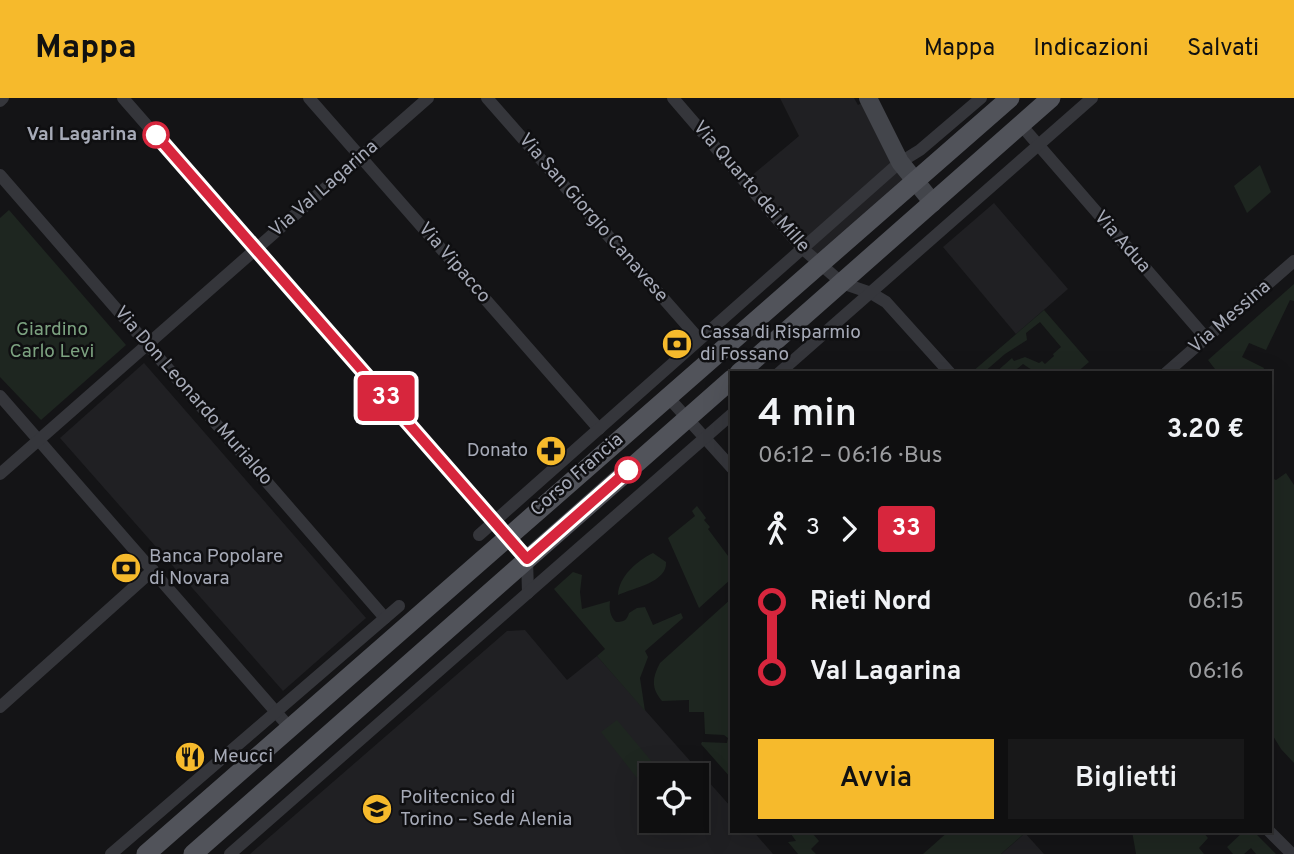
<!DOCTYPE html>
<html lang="it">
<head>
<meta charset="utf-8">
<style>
  body { margin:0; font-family:Overpass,sans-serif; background:#181819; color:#f1f3f6; height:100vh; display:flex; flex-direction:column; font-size:26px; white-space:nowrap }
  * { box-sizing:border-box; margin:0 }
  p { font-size:23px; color:#9b9c9f }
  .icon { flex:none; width:38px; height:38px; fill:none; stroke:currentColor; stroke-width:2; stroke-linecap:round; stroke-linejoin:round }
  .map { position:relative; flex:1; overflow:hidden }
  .sheet { position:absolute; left:730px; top:273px; width:542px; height:462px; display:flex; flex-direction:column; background:#0f0f10; border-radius:0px; box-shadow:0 7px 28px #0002,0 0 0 2px #2f2f30 }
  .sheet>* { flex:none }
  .badge { padding:0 14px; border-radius:5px; font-size:24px; line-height:46px }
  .buttons { position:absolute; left:639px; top:665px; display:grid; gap:14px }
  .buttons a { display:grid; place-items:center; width:70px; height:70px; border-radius:0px; background:#0f0f10; box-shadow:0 7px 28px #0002,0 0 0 2px #2f2f30; font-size:35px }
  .map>.badge { position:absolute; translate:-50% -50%; box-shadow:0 0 0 4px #fff }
  .legs { display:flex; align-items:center; gap:10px; height:77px; padding:0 28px; font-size:23px }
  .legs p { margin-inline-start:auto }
  .summary { display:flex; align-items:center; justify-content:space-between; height:119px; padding:0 28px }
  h1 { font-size:38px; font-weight:600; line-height:52px }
  .primary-button { display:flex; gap:14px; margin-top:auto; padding:14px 28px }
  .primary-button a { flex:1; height:80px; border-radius:0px; background:#f6ba2c; color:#111; font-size:28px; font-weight:600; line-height:80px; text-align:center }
  .primary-button a+a { background:#181819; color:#f1f3f6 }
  ul { padding:0 28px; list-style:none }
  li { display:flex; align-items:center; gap:24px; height:70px; font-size:26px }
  li i { display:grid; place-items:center; width:10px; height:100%; margin:0 9px; background:currentColor }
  li i::after { content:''; width:18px; height:18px; margin:-9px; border:5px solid; border-radius:50%; background:#0f0f10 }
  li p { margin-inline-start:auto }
  li:first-child i { background:linear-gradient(#0000 50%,currentColor 0) }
  li:last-child i { background:linear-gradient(currentColor 50%,#0000 0) }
  header { display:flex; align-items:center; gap:42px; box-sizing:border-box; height:98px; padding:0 35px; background:#f6ba2c; color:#111 }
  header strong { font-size:33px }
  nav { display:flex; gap:38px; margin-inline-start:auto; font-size:24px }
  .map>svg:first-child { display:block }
  .built { fill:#202023; fill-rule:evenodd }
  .green { fill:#1e2620 }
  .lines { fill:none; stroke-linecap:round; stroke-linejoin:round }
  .street { stroke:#35363b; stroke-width:12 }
  .secondary { stroke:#43454b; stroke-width:18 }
  .primary { stroke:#51535a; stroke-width:19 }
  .line-1-casing { stroke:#fff; stroke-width:16 }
  .line-1 { stroke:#d7263d; stroke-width:10 }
  .stop-1-dot { fill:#fff; stroke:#d7263d; stroke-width:3.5 }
  .labels { text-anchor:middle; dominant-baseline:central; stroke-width:5; stroke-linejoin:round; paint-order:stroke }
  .stop-label { font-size:19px; font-weight:bold; fill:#a6aab7; stroke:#0f0f11; text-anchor:end }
  .street-label { font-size:19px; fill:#a6aab7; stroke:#0f0f11 }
  .park-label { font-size:19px; fill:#7ca280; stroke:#0f0f11 }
  .poi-label { font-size:19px; fill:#a6aab7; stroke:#0f0f11; text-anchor:start }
</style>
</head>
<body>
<header>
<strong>Mappa</strong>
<nav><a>Mappa</a><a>Indicazioni</a><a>Salvati</a></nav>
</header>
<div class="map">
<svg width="1294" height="756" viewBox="0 0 1294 756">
  <rect width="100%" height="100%" fill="#141416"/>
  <!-- built -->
  <g class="built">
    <path d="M780 0H854L858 7 867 2 911 83 821 161 750 79 799 38Z"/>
    <path d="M994 105 1068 191 1016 236 943 149Z"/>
    <path d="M144 265 366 520 283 593 60 340Z"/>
    <path d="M525 532 567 582 597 558 731 709 732 733H753L773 756H250L507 533ZM651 677H696V723H651Z"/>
    <path d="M1025 735 1044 756H1001Z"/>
  </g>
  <!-- green -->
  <g class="green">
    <path d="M1260 67 1271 94 1247 115 1234 88Z"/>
    <path d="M9 112 126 247 41 322 0 279V120Z"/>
    <path d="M1294 186V203L1290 202 1266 252 1249 245 1242 259 1264 270 1262 275H1218L1208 262Z"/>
    <path d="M1044 212 1089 264 1076 275H1029L1032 272 1023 266 1012 275H995L1012 260 1014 263 1025 259 1039 265 1042 263 1045 266 1054 258 1053 256 1061 249 1040 224 1026 235 1027 242 1005 256 983 275 972 274Z"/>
    <path d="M1286 375 1294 387V665L1281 651 1270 633 1271 380 1276 382Z"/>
    <path d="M697 408 706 420 704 422 710 429 708 431 731 462V481L699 510 668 440 695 418 692 413Z"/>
    <path d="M653 455 666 464C668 484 633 490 618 497 619 478 637 463 653 455Z"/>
    <path d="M573 474 582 477 580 494 582 511 610 503C609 510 610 519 616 524 624 524 627 522 629 515L637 510 645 509 653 527 681 515 683 520 645 553 648 559 640 580 645 613 597 558 605 551 554 491Z"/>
    <path d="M731 501H732L731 680 701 646 702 644 727 645 728 640 724 637 705 636 704 614H689V602L662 603C651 590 652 580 660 565Z"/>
    <path d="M617 622 663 677H651V698L601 634Z"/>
    <path d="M789 733H815L813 736 819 743 811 751 816 756H798L788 744 796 743Z"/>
    <path d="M949 733H1027L1001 756H923Z"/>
    <path d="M1132 733H1154L1161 736 1167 733H1202L1208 740 1199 750 1204 756H1136Z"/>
    <path d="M1244 733H1253L1276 756H1256L1251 750 1244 756H1233L1227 749Z"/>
  </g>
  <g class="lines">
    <!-- street -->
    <g class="street">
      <path d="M123 0 527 461 528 495"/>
      <path d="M309 0 599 331"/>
      <path d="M487 0 699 241"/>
      <path d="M673 0 802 150 842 185 871 195 886 204 950 275"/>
      <path d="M0 3 3 0"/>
      <path d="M1021 27 1206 240"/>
      <path d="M0 77 385 520"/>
      <path d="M779 275 1092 0"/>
      <path d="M1166 275 1294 163"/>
      <path d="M0 298 290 630"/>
      <path d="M667 298 732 370"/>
      <path d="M0 376 428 0"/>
      <path d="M479 437 899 65 920 52 981 0"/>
      <path d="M0 609 153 472"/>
      <path d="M1269 733 1292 756"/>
      <path d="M111 756 399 508"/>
      <path d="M230 756 732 316"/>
    </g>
    <!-- secondary -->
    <path class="secondary" d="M868 0 900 64 933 105"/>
    <!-- primary -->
    <g class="primary">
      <path d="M739 275 1051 0"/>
      <path d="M146 756 1010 0"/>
      <path d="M193 756 732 281"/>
    </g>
  </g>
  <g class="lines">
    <!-- line-1 casing -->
    <g class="line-1-casing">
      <path id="line-1" d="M156 37 527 461 628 372"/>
    </g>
    <!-- line-1 -->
    <use href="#line-1" class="line-1"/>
  </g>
  <!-- icons -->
  <defs>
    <g id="bank-disc" transform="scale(1.575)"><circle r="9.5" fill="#f6ba2c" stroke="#0f0f11"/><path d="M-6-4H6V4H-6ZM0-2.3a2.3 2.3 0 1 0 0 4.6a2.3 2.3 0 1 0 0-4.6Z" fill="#111"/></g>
    <g id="pharmacy-disc" transform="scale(1.575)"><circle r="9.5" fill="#f6ba2c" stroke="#0f0f11"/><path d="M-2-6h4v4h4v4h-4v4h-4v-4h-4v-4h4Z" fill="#111"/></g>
    <g id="restaurant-disc" transform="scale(1.575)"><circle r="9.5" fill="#f6ba2c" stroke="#0f0f11"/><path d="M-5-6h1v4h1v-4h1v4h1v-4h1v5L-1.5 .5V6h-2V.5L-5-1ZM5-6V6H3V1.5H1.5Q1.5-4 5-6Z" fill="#111"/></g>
    <g id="university-disc" transform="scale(1.575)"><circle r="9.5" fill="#f6ba2c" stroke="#0f0f11"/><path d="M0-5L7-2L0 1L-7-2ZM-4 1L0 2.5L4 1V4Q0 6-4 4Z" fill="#111"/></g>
  </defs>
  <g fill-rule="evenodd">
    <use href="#bank-disc" x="677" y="246"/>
    <use href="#pharmacy-disc" x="551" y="353"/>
    <use href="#bank-disc" x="126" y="470"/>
    <use href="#restaurant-disc" x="190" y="659"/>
    <use href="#university-disc" x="377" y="711"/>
  </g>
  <!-- markers -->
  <g class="stop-1-dot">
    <circle cx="156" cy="37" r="12"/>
    <circle cx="628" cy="372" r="12"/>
  </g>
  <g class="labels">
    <!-- stop labels -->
    <g class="stop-label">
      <text x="137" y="37">Val Lagarina</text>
    </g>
    <!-- street labels -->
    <g class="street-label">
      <text transform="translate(751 89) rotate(49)">Via Quarto dei Mille</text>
      <text transform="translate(324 91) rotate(-41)">Via Val Lagarina</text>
      <text transform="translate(593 120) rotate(49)">Via San Giorgio Canavese</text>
      <text transform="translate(1122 144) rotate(49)">Via Adua</text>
      <text transform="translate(454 165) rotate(49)">Via Vipacco</text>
      <text transform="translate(1230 219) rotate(-41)">Via Messina</text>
      <text transform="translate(193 298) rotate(49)">Via Don Leonardo Murialdo</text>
      <text transform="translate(577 377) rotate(-41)">Corso Francia</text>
    </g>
    <!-- park labels -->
    <g class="park-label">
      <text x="52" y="232">Giardino<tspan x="52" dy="22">Carlo Levi</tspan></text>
    </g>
    <!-- poi labels -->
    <g class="poi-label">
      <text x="700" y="235">Cassa di Risparmio<tspan x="700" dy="22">di Fossano</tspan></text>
      <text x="528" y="353" text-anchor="end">Donato</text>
      <text x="149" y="459">Banca Popolare<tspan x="149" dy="22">di Novara</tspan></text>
      <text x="213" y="659">Meucci</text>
      <text x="400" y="700">Politecnico di<tspan x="400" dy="22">Torino – Sede Alenia</tspan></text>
    </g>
  </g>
</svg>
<div class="buttons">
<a><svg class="icon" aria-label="locate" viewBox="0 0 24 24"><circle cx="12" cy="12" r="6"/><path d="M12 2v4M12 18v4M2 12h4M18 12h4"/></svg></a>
</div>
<b class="badge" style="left:386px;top:300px;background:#d7263d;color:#fff">33</b>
<section class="sheet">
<div class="summary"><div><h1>4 min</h1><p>06:12 – 06:16 · Bus</p></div><b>3.20 €</b></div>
<div class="legs"><svg class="icon" aria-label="walk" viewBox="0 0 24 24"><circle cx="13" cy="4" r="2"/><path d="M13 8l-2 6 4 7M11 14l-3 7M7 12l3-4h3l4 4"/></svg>3<svg class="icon" aria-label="forward" viewBox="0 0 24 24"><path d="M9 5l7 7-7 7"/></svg><b class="badge" style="background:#d7263d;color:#fff">33</b></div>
<ul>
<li><i style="color:#d7263d"></i><b>Rieti Nord</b><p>06:15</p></li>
<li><i style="color:#d7263d"></i><b>Val Lagarina</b><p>06:16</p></li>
</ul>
<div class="primary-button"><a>Avvia</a><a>Biglietti</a></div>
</section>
</div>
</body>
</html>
